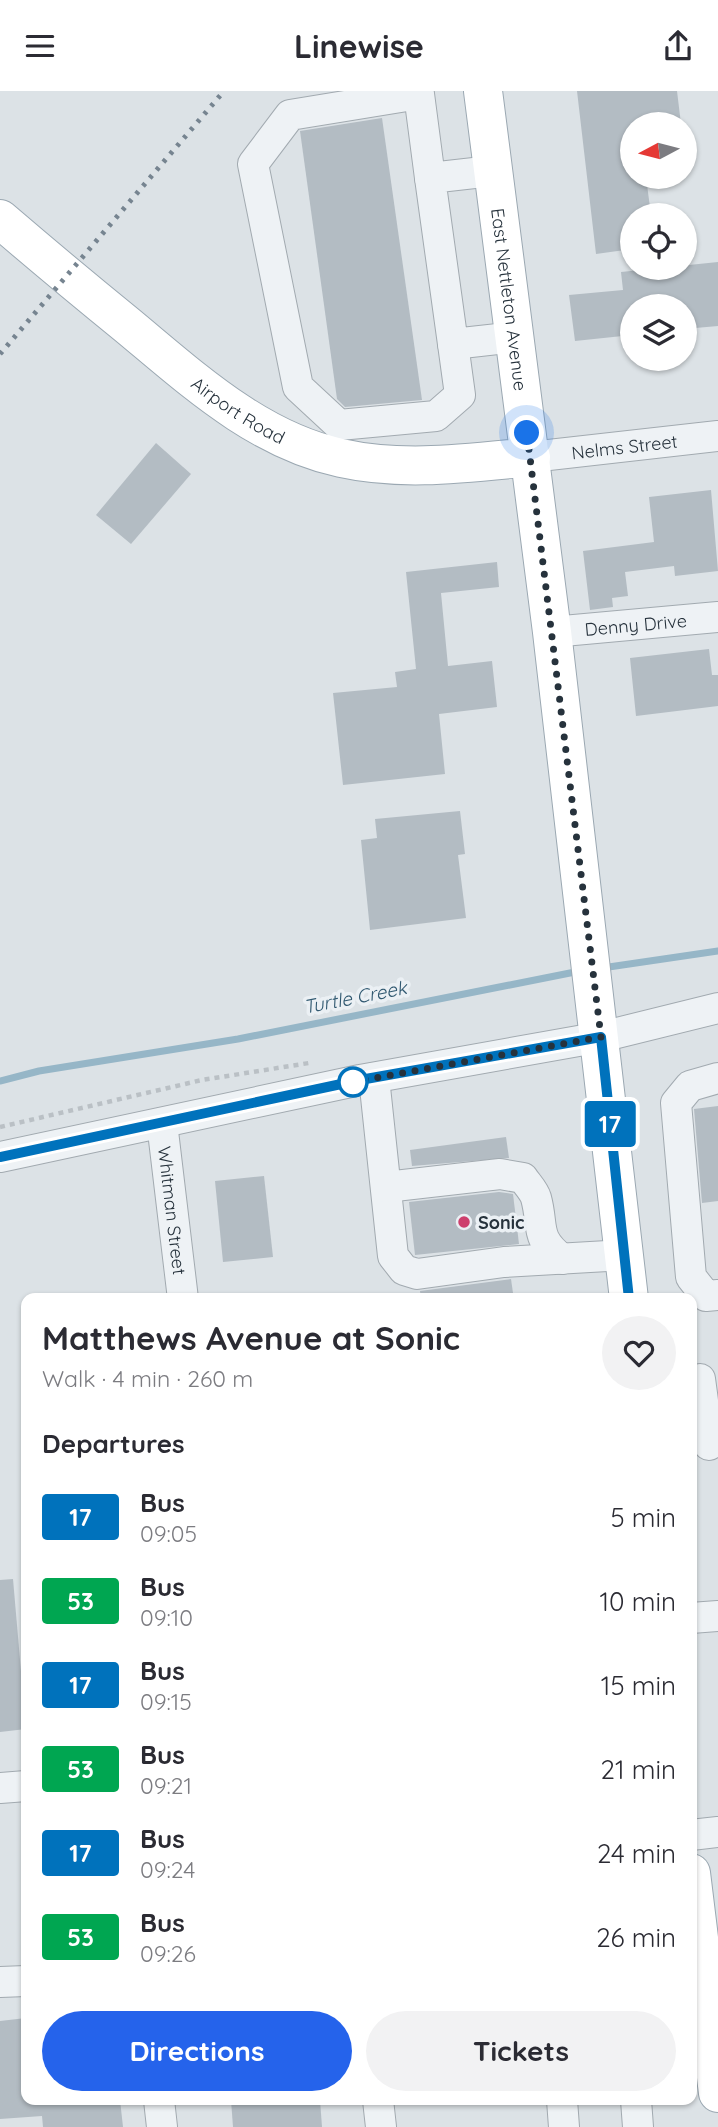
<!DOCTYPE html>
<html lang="en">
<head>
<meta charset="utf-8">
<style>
  body { margin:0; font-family:Quicksand,sans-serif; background:#f2f2f3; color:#2b2b33; height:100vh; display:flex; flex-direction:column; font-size:26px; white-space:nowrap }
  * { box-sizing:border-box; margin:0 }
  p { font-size:23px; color:#7c7c81 }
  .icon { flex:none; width:38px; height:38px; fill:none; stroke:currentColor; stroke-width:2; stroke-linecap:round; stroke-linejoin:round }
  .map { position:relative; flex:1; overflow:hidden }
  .drawer { position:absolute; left:21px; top:1202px; width:676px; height:812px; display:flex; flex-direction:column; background:#fff; border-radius:14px; box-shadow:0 2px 5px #0004 }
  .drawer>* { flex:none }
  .badge { padding:0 14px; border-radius:5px; font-size:24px; line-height:46px }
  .needle { width:46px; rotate:263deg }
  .fabs { position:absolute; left:620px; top:21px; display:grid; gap:14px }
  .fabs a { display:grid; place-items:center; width:77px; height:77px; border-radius:50%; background:#fff; box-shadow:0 2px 5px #0004; font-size:35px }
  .you { position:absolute; width:35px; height:35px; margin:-18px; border:5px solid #fff; border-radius:50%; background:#1a73e8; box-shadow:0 0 0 10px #1a73e833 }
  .map>.badge { position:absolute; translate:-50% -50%; box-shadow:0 0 0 4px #fff }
  h2 { padding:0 21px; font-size:26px; line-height:63px }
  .round { display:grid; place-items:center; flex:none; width:74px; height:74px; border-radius:37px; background:#f2f2f3 }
  .headline { display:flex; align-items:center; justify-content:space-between; height:119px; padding:0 21px }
  h1 { font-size:33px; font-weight:700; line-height:52px }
  .button { display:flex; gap:14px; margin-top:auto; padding:14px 21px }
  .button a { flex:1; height:80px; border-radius:42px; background:#2563eb; color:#fff; font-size:28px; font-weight:700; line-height:80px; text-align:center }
  .button a+a { background:#f2f2f3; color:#2b2b33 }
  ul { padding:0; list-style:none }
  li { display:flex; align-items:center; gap:21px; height:84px; padding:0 21px }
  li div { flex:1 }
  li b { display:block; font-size:26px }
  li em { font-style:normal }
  li .badge { min-width:77px; font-weight:700; text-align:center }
  header { display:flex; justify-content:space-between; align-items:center; height:91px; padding:0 21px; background:#fff; font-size:32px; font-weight:700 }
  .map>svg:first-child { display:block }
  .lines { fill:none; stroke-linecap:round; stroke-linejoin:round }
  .stream { stroke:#96b6c7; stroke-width:7 }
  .building { fill:#b3bcc3 }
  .minor-casing { stroke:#a2aab0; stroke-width:32 }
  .major-casing { stroke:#9ba8b2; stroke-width:40 }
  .path { stroke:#bac0c5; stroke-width:4.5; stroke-dasharray:5 5; stroke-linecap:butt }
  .minor { stroke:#eef2f5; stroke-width:30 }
  .major { stroke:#fff; stroke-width:38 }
  .rail { stroke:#768490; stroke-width:5; stroke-dasharray:3.5 7; stroke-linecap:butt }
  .line-casing { stroke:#fff; stroke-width:16 }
  .line { stroke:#0072bc; stroke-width:10 }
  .walk { stroke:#26323c; stroke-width:7; stroke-dasharray:0 12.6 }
  .stop-dot { fill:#fff; stroke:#0072bc; stroke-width:3.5 }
  .poi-dot { fill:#cd3f6d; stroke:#ebf0f4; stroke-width:2.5 }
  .labels { text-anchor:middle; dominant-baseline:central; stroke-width:7; stroke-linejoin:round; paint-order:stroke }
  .street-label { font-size:18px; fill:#26323c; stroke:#ebf0f4 }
  .poi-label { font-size:18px; font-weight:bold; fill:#26323c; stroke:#ebf0f4; text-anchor:start }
  .water-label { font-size:19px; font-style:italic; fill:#305870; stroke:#ebf0f4 }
</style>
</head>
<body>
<header><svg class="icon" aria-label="menu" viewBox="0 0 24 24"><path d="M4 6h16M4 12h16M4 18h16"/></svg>Linewise<svg class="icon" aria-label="share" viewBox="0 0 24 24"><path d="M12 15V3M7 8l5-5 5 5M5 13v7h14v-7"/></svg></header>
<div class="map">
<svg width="718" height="2036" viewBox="0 0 718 2036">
  <rect width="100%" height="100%" fill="#dce2e6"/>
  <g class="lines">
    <!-- stream -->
    <g class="stream">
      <path d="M602 877 718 860"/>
      <path d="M0 990 39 980 238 948 580 880"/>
    </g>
  </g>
  <!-- building -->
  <g class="building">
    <path d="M577 0H677L681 33H632V86H646L651 124H632V158L596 163Z"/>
    <path d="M382 27 422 309 345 316 337 308 300 40Z"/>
    <path d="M718 171V235L684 238V215H632V244L575 250 569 204 623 199 621 181Z"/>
    <path d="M156 352 191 383 131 453 96 424Z"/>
    <path d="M711 399 718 480 675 485 674 475 625 481 628 505 612 507 613 516 590 519 583 460 654 451 649 406Z"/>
    <path d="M497 471 499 496 441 502 448 575 492 570 497 616 439 623 445 683 343 694 333 602 397 596 395 581 416 578 406 481Z"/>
    <path d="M709 558 712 584H718V615L636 625 630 567Z"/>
    <path d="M460 720 465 763 458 764 466 827 370 839 361 749 377 747 375 728Z"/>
    <path d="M718 1015V1110L702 1112 694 1018Z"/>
    <path d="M506 1046 509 1067 412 1075 410 1059Z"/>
    <path d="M264 1085 273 1166 223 1171 215 1090Z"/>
    <path d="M499 1101 513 1103 519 1153 415 1164 409 1111Z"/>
    <path d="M511 1188 513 1202 472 1208H421L420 1200Z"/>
    <path d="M13 1488 26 1638 0 1641V1489Z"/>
    <path d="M26 1927V2009H120L123 2036H43L42 2025 0 2028V1930Z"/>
    <path d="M231 2009H320L322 2036H233Z"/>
  </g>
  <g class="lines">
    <!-- minor casing -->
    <g class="minor-casing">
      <g id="minor">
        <path d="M492 80 430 87 453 253 515 246"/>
        <path d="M430 87 419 3 290 24 253 73 298 296 339 334 436 325 460 304 453 253"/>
        <path id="s1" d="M531 366 718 345"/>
        <path id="s2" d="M552 541 718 526"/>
        <path d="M374 987 393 1165 404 1179 417 1183 504 1171 625 1164"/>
        <path d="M718 987 690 995 676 1012 691 1186 706 1205 718 1204"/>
        <path id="s3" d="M162 1032 183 1208"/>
        <path d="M0 1066 360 989 601 946 718 917"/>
        <path d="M386 1096 500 1083 523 1087C527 1093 534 1100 536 1107 544 1136 534 1146 562 1168"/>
        <path d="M700 1288 709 1354"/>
        <path d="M691 1527 718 1525"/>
        <path d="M0 1697 26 1695"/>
        <path d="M691 1744 718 1741"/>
        <path d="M0 1891 26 1890"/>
        <path d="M159 2009 162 2036"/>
        <path d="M378 2009 381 2036"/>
        <path d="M562 2009 564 2036"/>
        <path d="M636 2009 638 2036"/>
      </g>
    </g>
    <!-- major casing -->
    <g class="major-casing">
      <g id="major">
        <path id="s4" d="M483 0 552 541 629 1208"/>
        <path id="s5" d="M0 128C42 164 84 199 127 234 191 287 257 349 341 367 404 381 467 372 531 366"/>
        <path d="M691 1782 718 2002"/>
      </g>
    </g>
    <!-- path -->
    <path class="path" d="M0 1036 202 989 309 972"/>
    <!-- minor -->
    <use href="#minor" class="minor"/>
    <!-- major -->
    <use href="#major" class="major"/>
    <!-- rail -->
    <path class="rail" d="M0 263 224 0"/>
  </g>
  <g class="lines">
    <!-- line casing -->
    <g class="line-casing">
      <path id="line" d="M0 1066 360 989 601 946 629 1208"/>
    </g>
    <!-- line -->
    <use href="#line" class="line"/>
    <!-- walk -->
    <path class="walk" d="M353 991 601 946 527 342"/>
  </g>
  <!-- markers -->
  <circle class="stop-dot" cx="353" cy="991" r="14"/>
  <circle class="poi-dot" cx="464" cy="1131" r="7"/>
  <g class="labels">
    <!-- street labels -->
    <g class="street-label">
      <text stroke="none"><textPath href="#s4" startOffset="210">East Nettleton Avenue</textPath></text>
      <text stroke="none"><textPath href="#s5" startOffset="306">Airport Road</textPath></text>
      <text stroke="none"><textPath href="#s1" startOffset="94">Nelms Street</textPath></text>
      <text stroke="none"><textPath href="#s2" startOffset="84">Denny Drive</textPath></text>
      <text stroke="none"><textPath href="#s3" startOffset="88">Whitman Street</textPath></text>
    </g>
    <!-- poi labels -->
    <g class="poi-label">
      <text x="478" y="1131">Sonic</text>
    </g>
    <!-- water labels -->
    <g class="water-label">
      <text transform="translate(355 906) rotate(-11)">Turtle Creek</text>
    </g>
  </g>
</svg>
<div class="fabs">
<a><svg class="needle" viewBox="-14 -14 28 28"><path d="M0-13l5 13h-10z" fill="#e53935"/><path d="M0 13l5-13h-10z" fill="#7c7c81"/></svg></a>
<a><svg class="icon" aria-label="locate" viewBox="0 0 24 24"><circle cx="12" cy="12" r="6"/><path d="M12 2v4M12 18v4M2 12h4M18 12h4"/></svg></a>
<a><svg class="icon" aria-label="layers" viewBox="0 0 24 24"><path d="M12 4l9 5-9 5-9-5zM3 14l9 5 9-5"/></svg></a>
</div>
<div class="you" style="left:527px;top:342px"></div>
<b class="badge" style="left:610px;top:1033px;background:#0072bc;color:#fff">17</b>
<section class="drawer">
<div class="headline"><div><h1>Matthews Avenue at Sonic</h1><p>Walk · 4 min · 260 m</p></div><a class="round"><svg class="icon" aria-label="heart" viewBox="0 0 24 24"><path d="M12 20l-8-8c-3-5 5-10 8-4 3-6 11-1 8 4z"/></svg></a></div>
<h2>Departures</h2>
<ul>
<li><span class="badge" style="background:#0072bc;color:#fff">17</span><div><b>Bus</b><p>09:05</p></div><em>5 min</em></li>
<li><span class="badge" style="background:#00a651;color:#fff">53</span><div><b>Bus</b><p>09:10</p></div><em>10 min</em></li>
<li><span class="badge" style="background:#0072bc;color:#fff">17</span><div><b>Bus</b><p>09:15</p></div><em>15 min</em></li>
<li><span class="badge" style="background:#00a651;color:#fff">53</span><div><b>Bus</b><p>09:21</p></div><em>21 min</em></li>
<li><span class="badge" style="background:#0072bc;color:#fff">17</span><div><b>Bus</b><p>09:24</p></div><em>24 min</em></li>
<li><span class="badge" style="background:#00a651;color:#fff">53</span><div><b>Bus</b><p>09:26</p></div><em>26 min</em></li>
</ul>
<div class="button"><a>Directions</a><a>Tickets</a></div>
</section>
</div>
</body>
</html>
